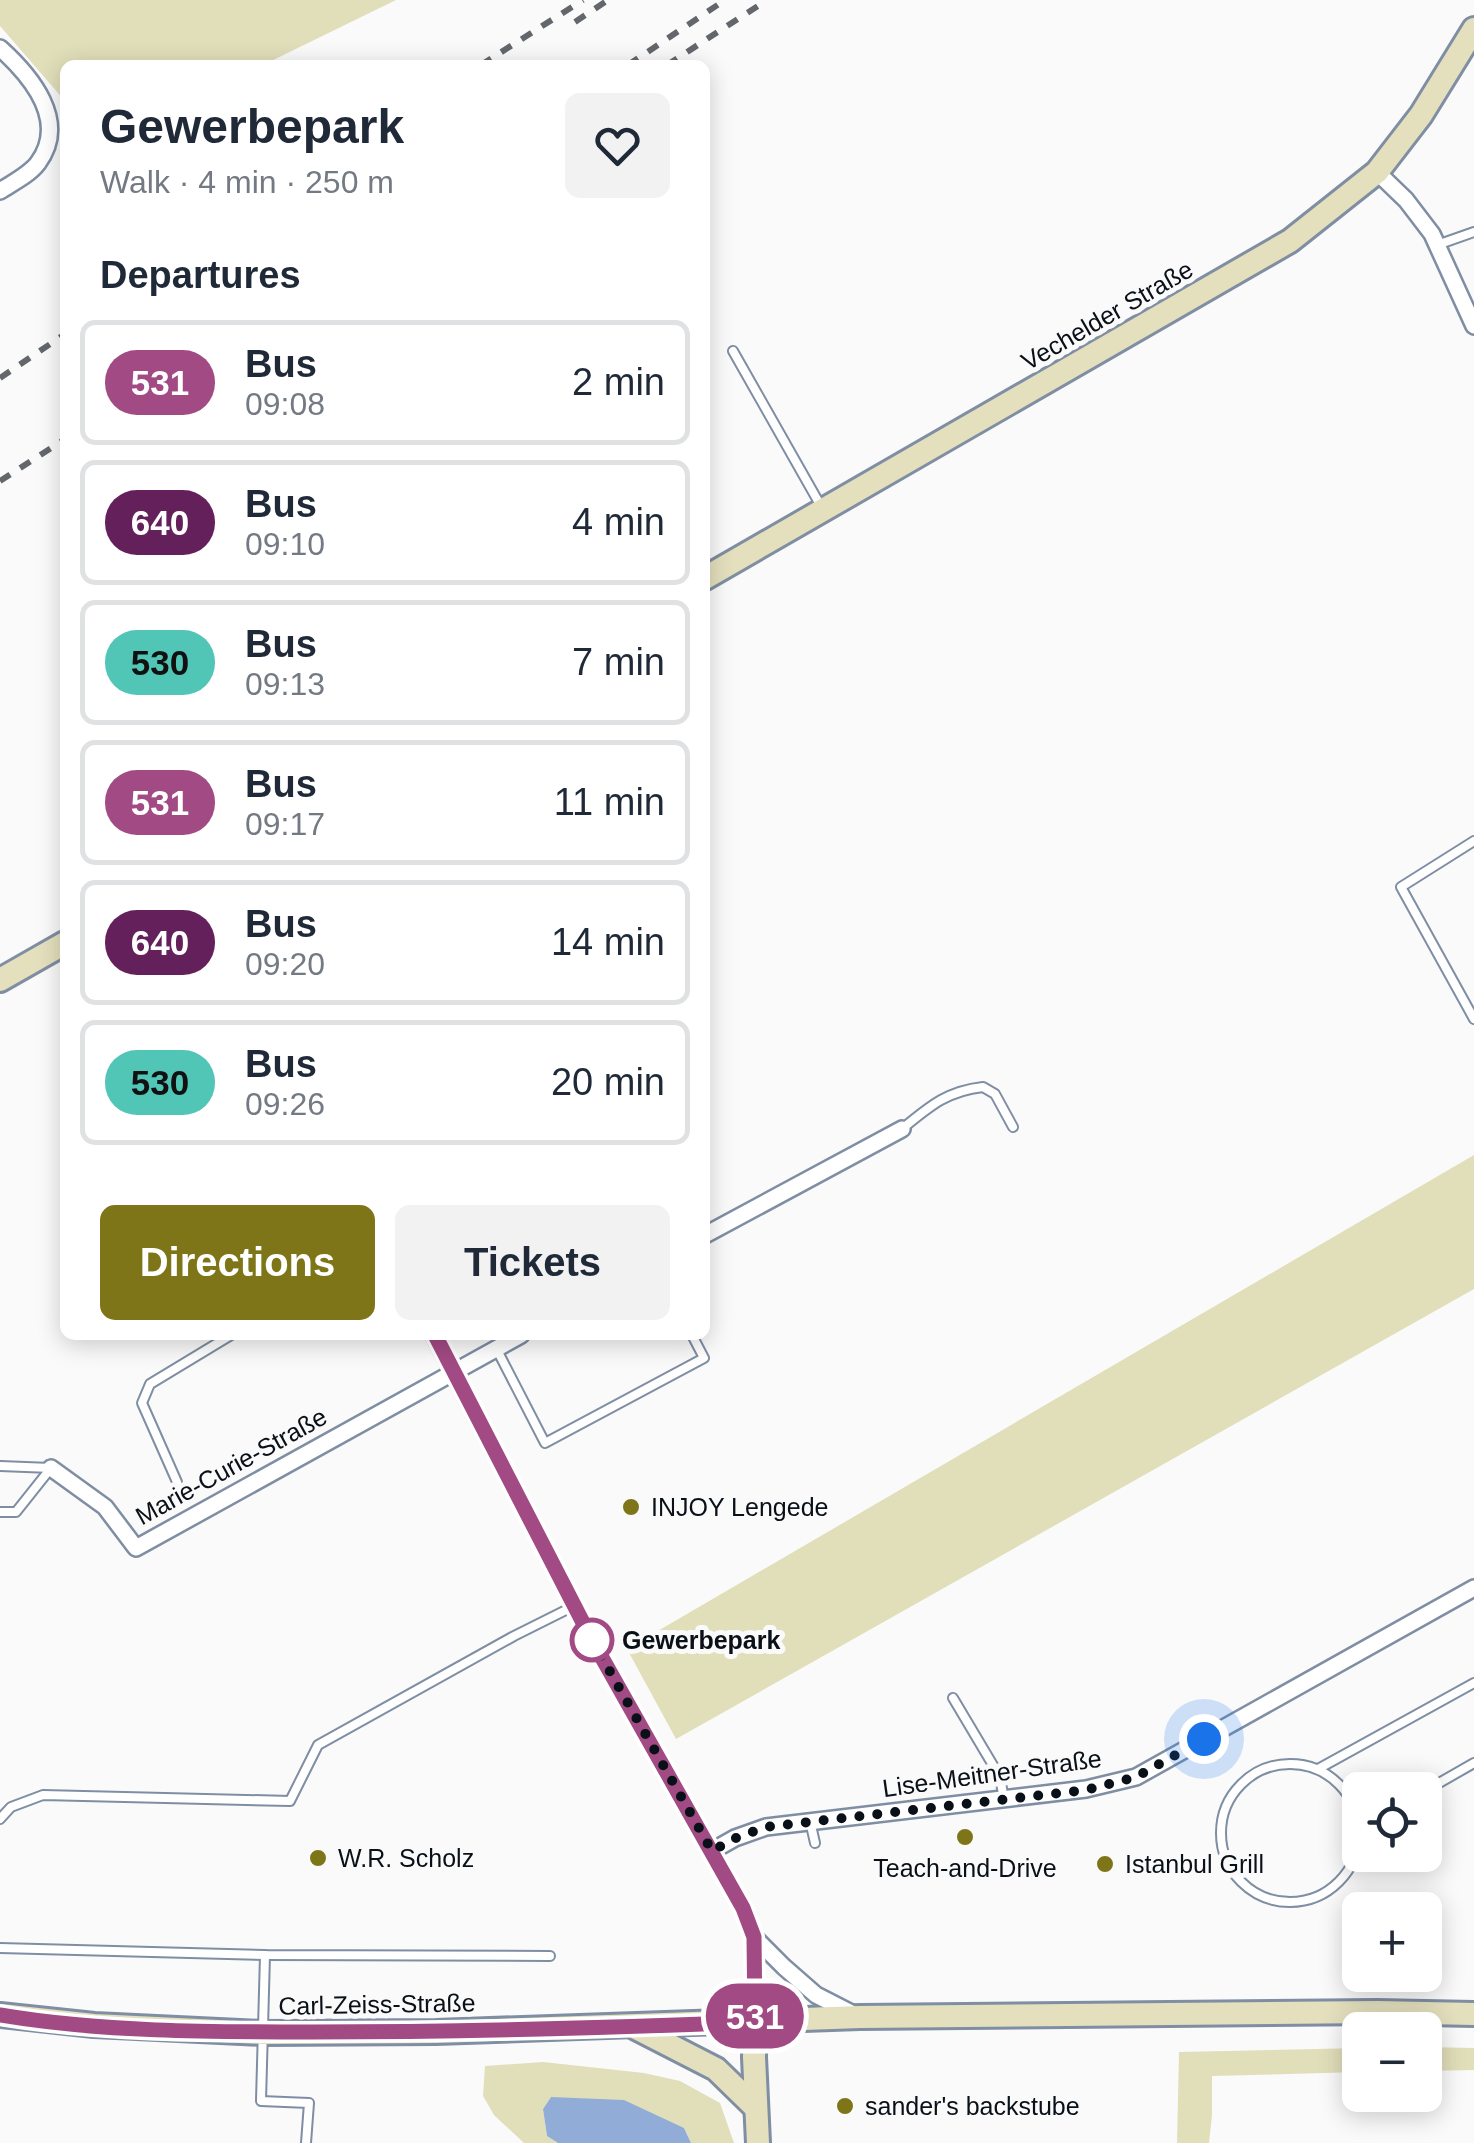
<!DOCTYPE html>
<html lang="en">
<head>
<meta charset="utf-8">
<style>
  body { margin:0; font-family:Arial,sans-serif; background:#f2f2f3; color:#1f2937; height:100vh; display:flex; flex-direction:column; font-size:38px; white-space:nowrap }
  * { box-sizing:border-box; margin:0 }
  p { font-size:32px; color:#747a83 }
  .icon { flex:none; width:55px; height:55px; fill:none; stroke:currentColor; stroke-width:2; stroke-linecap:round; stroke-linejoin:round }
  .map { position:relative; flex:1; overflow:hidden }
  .drawer { position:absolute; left:60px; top:60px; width:650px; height:1280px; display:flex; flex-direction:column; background:#fff; border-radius:15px; box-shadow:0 5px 25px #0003 }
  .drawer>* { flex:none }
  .badge { padding:0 20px; border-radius:32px; font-size:35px; line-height:65px }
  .tools { position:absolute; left:1342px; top:1772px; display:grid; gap:20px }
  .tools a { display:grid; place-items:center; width:100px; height:100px; border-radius:15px; background:#fff; box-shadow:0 5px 25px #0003; font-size:50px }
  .you { position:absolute; width:50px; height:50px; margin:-25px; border:8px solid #fff; border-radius:50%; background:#1a73e8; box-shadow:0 0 0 15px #1a73e833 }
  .map>.badge { position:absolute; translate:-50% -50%; box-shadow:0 0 0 5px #fff }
  h2 { padding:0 40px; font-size:38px; line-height:90px }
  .round { display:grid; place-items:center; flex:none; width:105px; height:105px; border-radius:15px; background:#f2f2f3 }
  .overview { display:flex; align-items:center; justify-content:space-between; height:170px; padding:0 40px }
  h1 { font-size:48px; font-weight:700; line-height:75px }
  .action { display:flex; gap:20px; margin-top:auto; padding:20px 40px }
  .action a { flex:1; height:115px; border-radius:15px; background:#7e7519; color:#fff; font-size:40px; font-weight:700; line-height:115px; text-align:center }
  .action a+a { background:#f2f2f3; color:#1f2937 }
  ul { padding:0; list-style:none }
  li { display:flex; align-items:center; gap:30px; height:125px; margin:0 20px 15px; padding:0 20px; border:5px solid #e0e1e3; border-radius:15px }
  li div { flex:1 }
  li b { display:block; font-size:38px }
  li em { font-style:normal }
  li .badge { min-width:110px; font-weight:700; text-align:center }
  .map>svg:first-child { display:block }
  .green { fill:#e1deba }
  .water { fill:#91add7 }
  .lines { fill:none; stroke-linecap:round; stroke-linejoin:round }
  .lane-casing { stroke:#7f8ea3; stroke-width:12 }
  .street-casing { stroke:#7f8ea3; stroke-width:20 }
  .secondary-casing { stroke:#7f8ea3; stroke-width:28 }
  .lane { stroke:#fff; stroke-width:8 }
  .street { stroke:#fff; stroke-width:15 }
  .secondary { stroke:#e4e0be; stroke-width:22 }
  .rail { stroke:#63676c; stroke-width:6; stroke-dasharray:12 12; stroke-linecap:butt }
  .line-casing { stroke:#fff; stroke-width:22 }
  .line { stroke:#a24a84; stroke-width:15 }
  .walk { stroke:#0a1017; stroke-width:10; stroke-dasharray:0 18 }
  .poi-dot { fill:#7e7519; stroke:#fafafa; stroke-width:4 }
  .stop-dot { fill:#fff; stroke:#a24a84; stroke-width:5 }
  .labels { text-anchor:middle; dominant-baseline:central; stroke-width:10; stroke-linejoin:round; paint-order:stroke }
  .street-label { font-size:25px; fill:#0a1017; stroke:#fafafa }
  .poi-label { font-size:25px; fill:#0a1017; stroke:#fafafa; text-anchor:start }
  .stop-label { font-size:25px; font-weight:bold; fill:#0a1017; stroke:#fafafa; text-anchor:start }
</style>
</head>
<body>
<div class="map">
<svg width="1474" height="2143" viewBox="0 0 1474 2143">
  <rect width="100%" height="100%" fill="#fafafa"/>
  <!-- green -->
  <g class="green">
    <path d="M0 0H396L263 65H65V101L0 26Z"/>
    <path d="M1474 1155V1289L676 1739 627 1649Z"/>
    <path d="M1425 2047 1474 2048V2070L1425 2071Z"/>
    <path d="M1360 2048V2072L1212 2076V2115L1209 2143H1177L1179 2052Z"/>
    <path d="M543 2062 644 2073 680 2081 720 2103 734 2143H691L684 2128 551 2097 543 2109 547 2136 558 2143H524L494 2115 483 2096 485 2066Z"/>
  </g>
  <!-- water -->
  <path class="water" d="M551 2097 624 2100 684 2128 691 2143H558L547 2136 543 2109Z"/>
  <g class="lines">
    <!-- lane casing -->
    <g class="lane-casing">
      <g id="lane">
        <path d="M1437 245 1474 232"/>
        <path d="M733 351 822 508"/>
        <path d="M1474 841 1401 887 1474 1019"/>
        <path d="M902 1129C930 1106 947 1091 983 1087L995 1094 1013 1127"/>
        <path d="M496 1348 545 1443 704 1358 692 1335"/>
        <path d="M0 1466 51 1468"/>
        <path d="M177 1482 142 1403 150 1384 231 1335"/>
        <path d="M0 1512H16L51 1468"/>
        <path d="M953 1698 1000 1777 1004 1800"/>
        <circle cx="1290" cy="1833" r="69"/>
        <path d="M1318 1769 1474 1683"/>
        <path d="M1425 1791 1474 1763"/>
        <path d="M0 1819 11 1807 43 1795 290 1801 318 1745 514 1636 574 1606"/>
        <path d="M810 1821 815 1843"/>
        <path d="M0 1948 265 1955 550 1956"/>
        <path d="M265 1955 261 2101 309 2103 306 2143"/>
      </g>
    </g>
    <!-- street casing -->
    <g class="street-casing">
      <g id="street">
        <path d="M0 48C31 76 69 121 38 163 29 175 12 183 0 191"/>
        <path d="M1377 172 1406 200 1432 234 1474 326"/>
        <path d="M705 1235 902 1129"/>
        <path d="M434 1335 592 1640 743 1908 754 1937 755 2022"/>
        <path d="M51 1468 105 1507 136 1548 521 1335"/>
        <path d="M712 1851 735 1838 766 1827 1086 1789 1136 1777 1474 1588"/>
        <path d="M754 1937 784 1967 816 1995 857 2016"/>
      </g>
    </g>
    <!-- secondary casing -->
    <g class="secondary-casing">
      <g id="secondary">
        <path d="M705 578 1290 241 1377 172 1421 115 1474 29"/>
        <path d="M0 980 65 943"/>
        <path d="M0 2015 94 2025 263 2033 436 2032 860 2017 1377 2012 1474 2014"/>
        <path d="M755 2022 754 2057 758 2143"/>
        <path d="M636 2028 716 2069 756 2108"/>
      </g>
    </g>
    <!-- lane -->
    <use href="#lane" class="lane"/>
    <!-- street -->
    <use href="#street" class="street"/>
    <!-- secondary -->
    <use href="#secondary" class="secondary"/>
    <!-- rail -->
    <g class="rail">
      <path d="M575 22 608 0"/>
      <path d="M481 65 583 0"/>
      <path d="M628 65 725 0"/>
      <path d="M667 65 767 0"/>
      <path d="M0 378 65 334"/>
      <path d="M0 481 65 439"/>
    </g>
  </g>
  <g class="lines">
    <!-- line casing -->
    <g class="line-casing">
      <path id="line" d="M0 2015C100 2032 211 2032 312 2032 460 2032 608 2028 755 2022L754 1937 743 1908 592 1640 435 1335"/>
    </g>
    <!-- line -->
    <use href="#line" class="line"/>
    <!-- walk -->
    <path class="walk" d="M592 1640 712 1851 736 1838 766 1827 1086 1790 1136 1777 1204 1739"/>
  </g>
  <!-- markers -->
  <g class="poi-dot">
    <circle cx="631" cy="1507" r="10"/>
    <circle cx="965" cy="1837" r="10"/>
    <circle cx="318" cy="1858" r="10"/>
    <circle cx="1105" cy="1864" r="10"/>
    <circle cx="845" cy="2106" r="10"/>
  </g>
  <circle class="stop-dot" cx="592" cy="1640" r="20"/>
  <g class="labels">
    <!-- street labels -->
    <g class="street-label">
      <text transform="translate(1107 315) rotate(-30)">Vechelder Straße</text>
      <text transform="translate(231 1466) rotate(-29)">Marie-Curie-Straße</text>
      <text transform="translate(992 1773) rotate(-8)">Lise-Meitner-Straße</text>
      <text transform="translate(377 2004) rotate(-1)">Carl-Zeiss-Straße</text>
    </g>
    <!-- poi labels -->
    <g class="poi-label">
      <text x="651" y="1507">INJOY Lengede</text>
      <text x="338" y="1858">W.R. Scholz</text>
      <text x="1125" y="1864">Istanbul Grill</text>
      <text x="965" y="1868" text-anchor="middle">Teach-and-Drive</text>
      <text x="865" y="2106">sander's backstube</text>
    </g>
    <!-- stop labels -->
    <g class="stop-label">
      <text x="622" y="1640">Gewerbepark</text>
    </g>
  </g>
</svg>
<div class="tools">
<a><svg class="icon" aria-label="locate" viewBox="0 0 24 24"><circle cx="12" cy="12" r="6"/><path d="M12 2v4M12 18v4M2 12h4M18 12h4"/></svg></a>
<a>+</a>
<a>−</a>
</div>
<div class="you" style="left:1204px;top:1739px"></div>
<b class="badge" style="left:755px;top:2016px;background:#a24a84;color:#fff">531</b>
<section class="drawer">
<div class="overview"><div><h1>Gewerbepark</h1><p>Walk · 4 min · 250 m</p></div><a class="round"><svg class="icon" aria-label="heart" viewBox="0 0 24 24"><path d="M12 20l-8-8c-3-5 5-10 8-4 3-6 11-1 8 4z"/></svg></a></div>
<h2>Departures</h2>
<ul>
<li><span class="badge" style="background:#a24a84;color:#fff">531</span><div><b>Bus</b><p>09:08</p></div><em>2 min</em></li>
<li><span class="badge" style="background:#64205b;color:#fff">640</span><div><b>Bus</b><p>09:10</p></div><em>4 min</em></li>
<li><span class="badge" style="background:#52c6b6;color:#111">530</span><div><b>Bus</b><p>09:13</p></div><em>7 min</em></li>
<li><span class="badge" style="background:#a24a84;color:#fff">531</span><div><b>Bus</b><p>09:17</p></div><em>11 min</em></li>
<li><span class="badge" style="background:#64205b;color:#fff">640</span><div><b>Bus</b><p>09:20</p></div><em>14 min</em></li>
<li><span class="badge" style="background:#52c6b6;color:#111">530</span><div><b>Bus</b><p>09:26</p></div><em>20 min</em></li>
</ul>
<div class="action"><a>Directions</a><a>Tickets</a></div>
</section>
</div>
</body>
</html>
